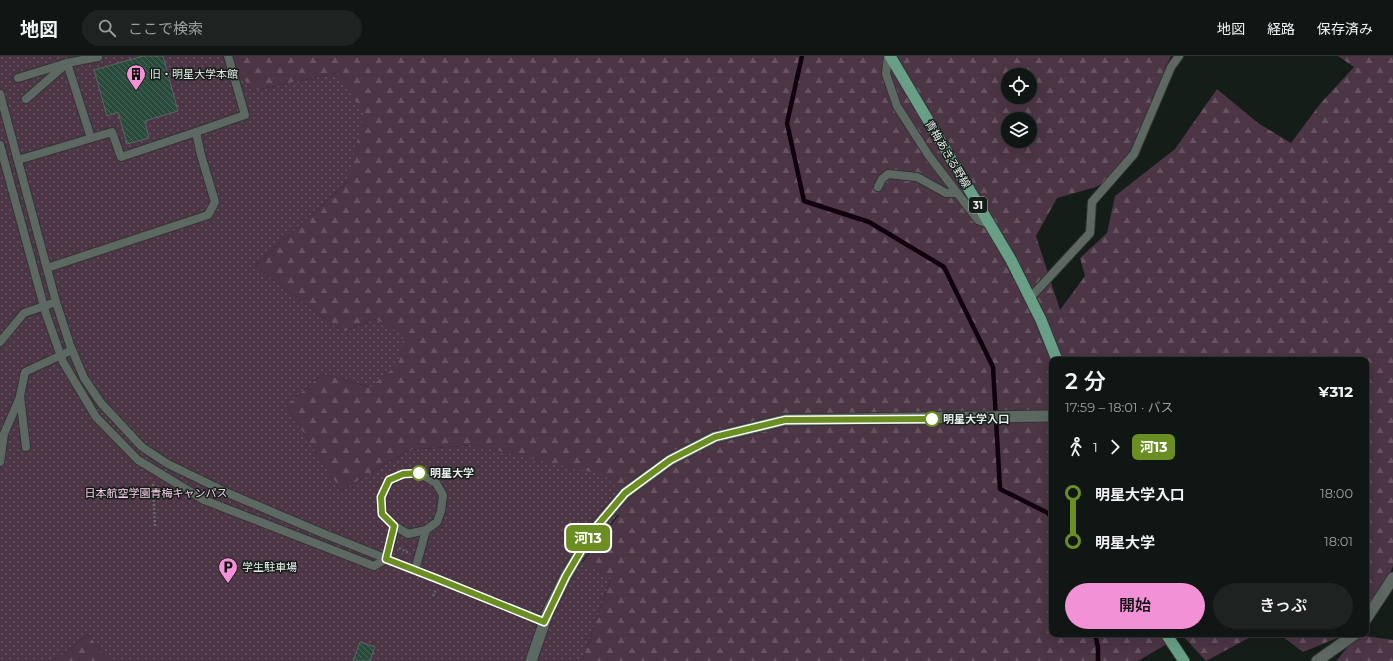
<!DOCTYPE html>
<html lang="ja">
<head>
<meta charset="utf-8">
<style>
  body { margin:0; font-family:Montserrat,"Noto Sans JP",sans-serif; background:#1e2321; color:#f1f3f6; height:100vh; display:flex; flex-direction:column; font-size:15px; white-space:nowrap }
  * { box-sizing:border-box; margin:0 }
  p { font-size:13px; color:#9c9fa0 }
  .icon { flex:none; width:22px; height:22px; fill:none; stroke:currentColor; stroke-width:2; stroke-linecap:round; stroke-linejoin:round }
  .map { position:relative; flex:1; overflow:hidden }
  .sheet { position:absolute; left:1049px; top:301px; width:320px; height:280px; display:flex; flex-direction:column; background:#101613; border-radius:8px; box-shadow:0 4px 16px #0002,0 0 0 1px #303533 }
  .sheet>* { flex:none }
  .badge { padding:0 8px; border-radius:6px; font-size:14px; line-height:26px }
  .fabs { position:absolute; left:1001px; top:12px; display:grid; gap:8px }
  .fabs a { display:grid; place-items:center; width:36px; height:36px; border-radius:50%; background:#101613; box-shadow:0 4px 16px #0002,0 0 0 1px #303533; font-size:20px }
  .map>.badge { position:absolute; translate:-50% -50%; box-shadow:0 0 0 2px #fff }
  .legs { display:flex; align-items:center; gap:6px; height:44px; padding:0 16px; font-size:13px }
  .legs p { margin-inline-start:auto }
  .headline { display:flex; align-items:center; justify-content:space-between; height:68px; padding:0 16px }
  h1 { font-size:22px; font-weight:600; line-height:30px }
  .action { display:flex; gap:8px; margin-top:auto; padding:8px 16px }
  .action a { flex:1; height:46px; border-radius:24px; background:#f391d6; color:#111; font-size:16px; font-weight:600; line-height:46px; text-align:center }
  .action a+a { background:#1e2321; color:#f1f3f6 }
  ul { padding:0 16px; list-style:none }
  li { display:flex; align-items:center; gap:14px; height:48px; font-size:15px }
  li i { display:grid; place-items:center; width:6px; height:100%; margin:0 5px; background:currentColor }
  li i::after { content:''; width:10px; height:10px; margin:-5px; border:3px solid; border-radius:50%; background:#101613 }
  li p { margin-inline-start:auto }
  li:first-child i { background:linear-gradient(#0000 50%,currentColor 0) }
  li:last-child i { background:linear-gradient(currentColor 50%,#0000 0) }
  header { display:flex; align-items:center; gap:24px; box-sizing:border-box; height:56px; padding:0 20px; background:#101613; border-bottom:1px solid #303533 }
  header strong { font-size:19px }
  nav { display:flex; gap:22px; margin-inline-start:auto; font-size:14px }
  .search { width:280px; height:36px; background:#1e2321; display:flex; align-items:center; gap:10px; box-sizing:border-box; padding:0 14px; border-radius:22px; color:#9c9fa0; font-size:15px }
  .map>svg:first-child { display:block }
  .forest { fill:url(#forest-firs); fill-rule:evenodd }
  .park { fill:url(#park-dots) }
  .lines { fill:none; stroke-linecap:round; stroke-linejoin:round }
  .stream { stroke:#10000b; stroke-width:4.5 }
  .building { fill:url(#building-back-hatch); stroke:#5c6661 }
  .service-casing { stroke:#313533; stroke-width:10 }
  .minor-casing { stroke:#313533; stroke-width:13 }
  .primary-casing { stroke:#313533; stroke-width:13 }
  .path { stroke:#626965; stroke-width:2.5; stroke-dasharray:2 2; stroke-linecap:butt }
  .service { stroke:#5e6863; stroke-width:8 }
  .minor { stroke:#5e6863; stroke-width:11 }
  .primary { stroke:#689f86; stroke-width:11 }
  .line-1-casing { stroke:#fff; stroke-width:9 }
  .line-1 { stroke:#6b8e23; stroke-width:6 }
  .stop-1-dot { fill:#fff; stroke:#6b8e23; stroke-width:2 }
  .labels { text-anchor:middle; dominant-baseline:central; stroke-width:3; stroke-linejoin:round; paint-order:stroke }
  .shield { fill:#151d19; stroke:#a8afab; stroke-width:1 }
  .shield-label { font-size:10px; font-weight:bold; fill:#e7edea }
  .poi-label { font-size:11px; fill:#e7edea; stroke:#151d19; text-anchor:start }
  .street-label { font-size:11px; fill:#e7edea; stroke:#151d19 }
  .stop-label { font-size:11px; font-weight:bold; fill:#e7edea; stroke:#151d19; text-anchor:start }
  .park-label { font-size:11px; fill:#faceeb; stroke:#151d19 }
</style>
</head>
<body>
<header>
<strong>地図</strong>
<div class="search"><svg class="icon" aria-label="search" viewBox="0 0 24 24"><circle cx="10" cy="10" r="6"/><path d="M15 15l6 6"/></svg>ここで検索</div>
<nav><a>地図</a><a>経路</a><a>保存済み</a></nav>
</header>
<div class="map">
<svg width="1393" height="605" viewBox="0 0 1393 605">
  <defs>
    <pattern id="forest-firs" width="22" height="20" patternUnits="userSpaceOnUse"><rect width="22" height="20" fill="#4c3545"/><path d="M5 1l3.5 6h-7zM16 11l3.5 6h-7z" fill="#665360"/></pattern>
    <pattern id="park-dots" width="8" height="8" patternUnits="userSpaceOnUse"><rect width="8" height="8" fill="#4c3545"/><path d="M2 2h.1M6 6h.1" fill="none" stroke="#665360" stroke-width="1.8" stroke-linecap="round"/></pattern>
    <pattern id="building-back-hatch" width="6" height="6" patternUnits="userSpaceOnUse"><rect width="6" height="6" fill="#294b3c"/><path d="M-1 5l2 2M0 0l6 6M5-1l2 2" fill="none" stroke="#486558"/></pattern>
  </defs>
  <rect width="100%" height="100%" fill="#151d19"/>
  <!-- forest -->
  <g class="forest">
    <path d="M228 0H1171L1165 12 1144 78 1115 121 1096 131 1057 142 1036 180 1060 254 1085 220 1080 202 1107 177 1115 140 1175 93 1217 33 1258 67 1291 87 1320 48 1354 11 1338 0H1393V510L1370 568 1366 570V304H1052V578H1256L1206 605 1182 579 1138 605H582L611 522 582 507 619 459 604 420 472 389 409 394 341 435 286 349 323 318 370 331 376 263 343 276 255 210 347 126 337 17 252 35ZM1008 19H1030V41H1008ZM1008 63H1030V85H1008Z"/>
    <path d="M88 578 109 605H54Z"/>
    <path d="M1279 578H1347L1303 596Z"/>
    <path d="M1358 579 1393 584V605H1336Z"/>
  </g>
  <!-- park -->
  <path class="park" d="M0 0H228L252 35 337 17 364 58 347 126 255 210 343 276 376 263 404 280 398 309 370 331 323 318 286 349 341 435 409 394 472 389 604 419 628 445 582 506 611 522 582 605H109L88 578 54 605H0Z"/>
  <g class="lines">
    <!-- stream -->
    <g class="stream">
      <path d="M802 0 787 67 804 145 869 166 944 211 993 311 1000 433 1048 457 1052 463"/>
      <path d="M1095 578 1098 591V605"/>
    </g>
  </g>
  <!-- building -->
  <g class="building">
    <path d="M143 0H163L178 55 145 65 149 82 127 88 118 56 107 60 94 14Z"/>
    <path d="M360 586 375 591 370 605H353Z"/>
  </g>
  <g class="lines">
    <!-- service casing -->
    <g class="service-casing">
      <g id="service">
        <path d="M888 0 886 18 897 50 929 100 978 164 989 168"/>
        <path d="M67 7 91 82"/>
        <path d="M18 22 67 7 98 1"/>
        <path d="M0 38 56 246 70 289 84 322 101 347 142 391 168 408 230 438 322 477 440 524 544 566"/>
        <path d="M26 43 65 9"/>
        <path d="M196 76 245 59 228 0"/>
        <path d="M0 89 46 258 63 306 96 361 138 404 204 444 374 510 386 503 395 470"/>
        <path d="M18 104 112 76 121 101 196 76 201 99 215 146 208 159 47 212"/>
        <path d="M878 131 882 123 888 118 917 121 946 137H957"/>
        <path d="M1030 242 1090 177 1092 146 1134 98 1171 11 1179 0"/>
        <path d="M0 286 24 257 56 246"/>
        <path d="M26 391 20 340 25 316 72 294"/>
        <path d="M0 406 4 378 20 341"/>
        <path d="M419 417 436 427 443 439 441 455 437 466 426 474 408 478 395 470 382 458 381 441 389 425 403 418Z"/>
        <path d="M415 514 426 474"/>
      </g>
    </g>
    <!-- minor casing -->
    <g class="minor-casing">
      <g id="minor">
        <path d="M1366 563 1393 522"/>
        <path d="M531 605 548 556 566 520 592 476 625 437 670 404 715 381 785 364 1052 360"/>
        <path d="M1317 605 1355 578"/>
      </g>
    </g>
    <!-- primary casing -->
    <g class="primary-casing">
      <g id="primary">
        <path d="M890 0 1011 204 1041 264 1057 304"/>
        <path d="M1166 578 1184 605"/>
      </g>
    </g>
    <!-- path -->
    <g class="path">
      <path d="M153 428 155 472"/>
      <path d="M399 492 409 497"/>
      <path d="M433 540 436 534"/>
    </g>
    <!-- service -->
    <use href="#service" class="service"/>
    <!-- minor -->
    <use href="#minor" class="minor"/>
    <!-- primary -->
    <use href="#primary" class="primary"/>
  </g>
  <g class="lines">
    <!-- line-1 casing -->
    <g class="line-1-casing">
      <path id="line-1" d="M419 417 403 418 389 424 381 441 382 458 394 470 386 503 440 524 544 566 566 520 592 476 625 437 670 404 715 381 785 364 932 363"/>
    </g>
    <!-- line-1 -->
    <use href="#line-1" class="line-1"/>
  </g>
  <!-- icons -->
  <defs>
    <g id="building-pin" transform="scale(1)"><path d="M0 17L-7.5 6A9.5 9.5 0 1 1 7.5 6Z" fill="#f391d6" stroke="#151d19"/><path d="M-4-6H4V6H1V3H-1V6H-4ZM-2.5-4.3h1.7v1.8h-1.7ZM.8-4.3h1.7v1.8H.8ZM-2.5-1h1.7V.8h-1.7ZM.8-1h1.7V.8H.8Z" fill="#111"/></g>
    <g id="parking-pin" transform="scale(1)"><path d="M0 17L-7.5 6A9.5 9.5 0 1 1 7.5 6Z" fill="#f391d6" stroke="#151d19"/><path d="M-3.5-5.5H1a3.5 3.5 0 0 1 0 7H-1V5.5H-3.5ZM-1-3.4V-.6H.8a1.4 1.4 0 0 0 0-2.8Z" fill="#111"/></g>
  </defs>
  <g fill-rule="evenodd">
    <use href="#building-pin" x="136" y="18"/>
    <use href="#parking-pin" x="228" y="511"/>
  </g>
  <!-- markers -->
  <g class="stop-1-dot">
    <circle cx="932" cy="363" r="7"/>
    <circle cx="419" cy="417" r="7"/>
  </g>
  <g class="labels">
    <!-- shield labels -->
    <rect class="shield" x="969" y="141" width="18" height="16" rx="3"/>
    <g class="shield-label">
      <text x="978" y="149">31</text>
    </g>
    <!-- poi labels -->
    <g class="poi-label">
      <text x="150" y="18">旧・明星大学本館</text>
      <text x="242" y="511">学生駐車場</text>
    </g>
    <!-- street labels -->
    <g class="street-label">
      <text transform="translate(948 98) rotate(59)">青梅あきる野線</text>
    </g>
    <!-- stop labels -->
    <g class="stop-label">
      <text x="943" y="363">明星大学入口</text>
      <text x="430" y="417">明星大学</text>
    </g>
    <!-- park labels -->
    <g class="park-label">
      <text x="156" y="437">日本航空学園青梅キャンパス</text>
    </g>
  </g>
</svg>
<div class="fabs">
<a><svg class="icon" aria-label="locate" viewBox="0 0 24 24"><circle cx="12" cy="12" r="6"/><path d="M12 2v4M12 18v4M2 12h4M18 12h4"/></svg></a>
<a><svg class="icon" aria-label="layers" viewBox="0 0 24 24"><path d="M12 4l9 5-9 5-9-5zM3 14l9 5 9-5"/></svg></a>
</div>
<b class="badge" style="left:588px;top:482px;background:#6b8e23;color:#fff">河13</b>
<section class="sheet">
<div class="headline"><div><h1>2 分</h1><p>17:59 – 18:01 · バス</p></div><b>¥312</b></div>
<div class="legs"><svg class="icon" aria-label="walk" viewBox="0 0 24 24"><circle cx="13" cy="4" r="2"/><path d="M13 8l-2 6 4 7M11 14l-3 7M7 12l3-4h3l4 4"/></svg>1<svg class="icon" aria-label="forward" viewBox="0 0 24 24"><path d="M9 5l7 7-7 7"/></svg><b class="badge" style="background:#6b8e23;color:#fff">河13</b></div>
<ul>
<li><i style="color:#6b8e23"></i><b>明星大学入口</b><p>18:00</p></li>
<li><i style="color:#6b8e23"></i><b>明星大学</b><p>18:01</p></li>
</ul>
<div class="action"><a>開始</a><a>きっぷ</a></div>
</section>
</div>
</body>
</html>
